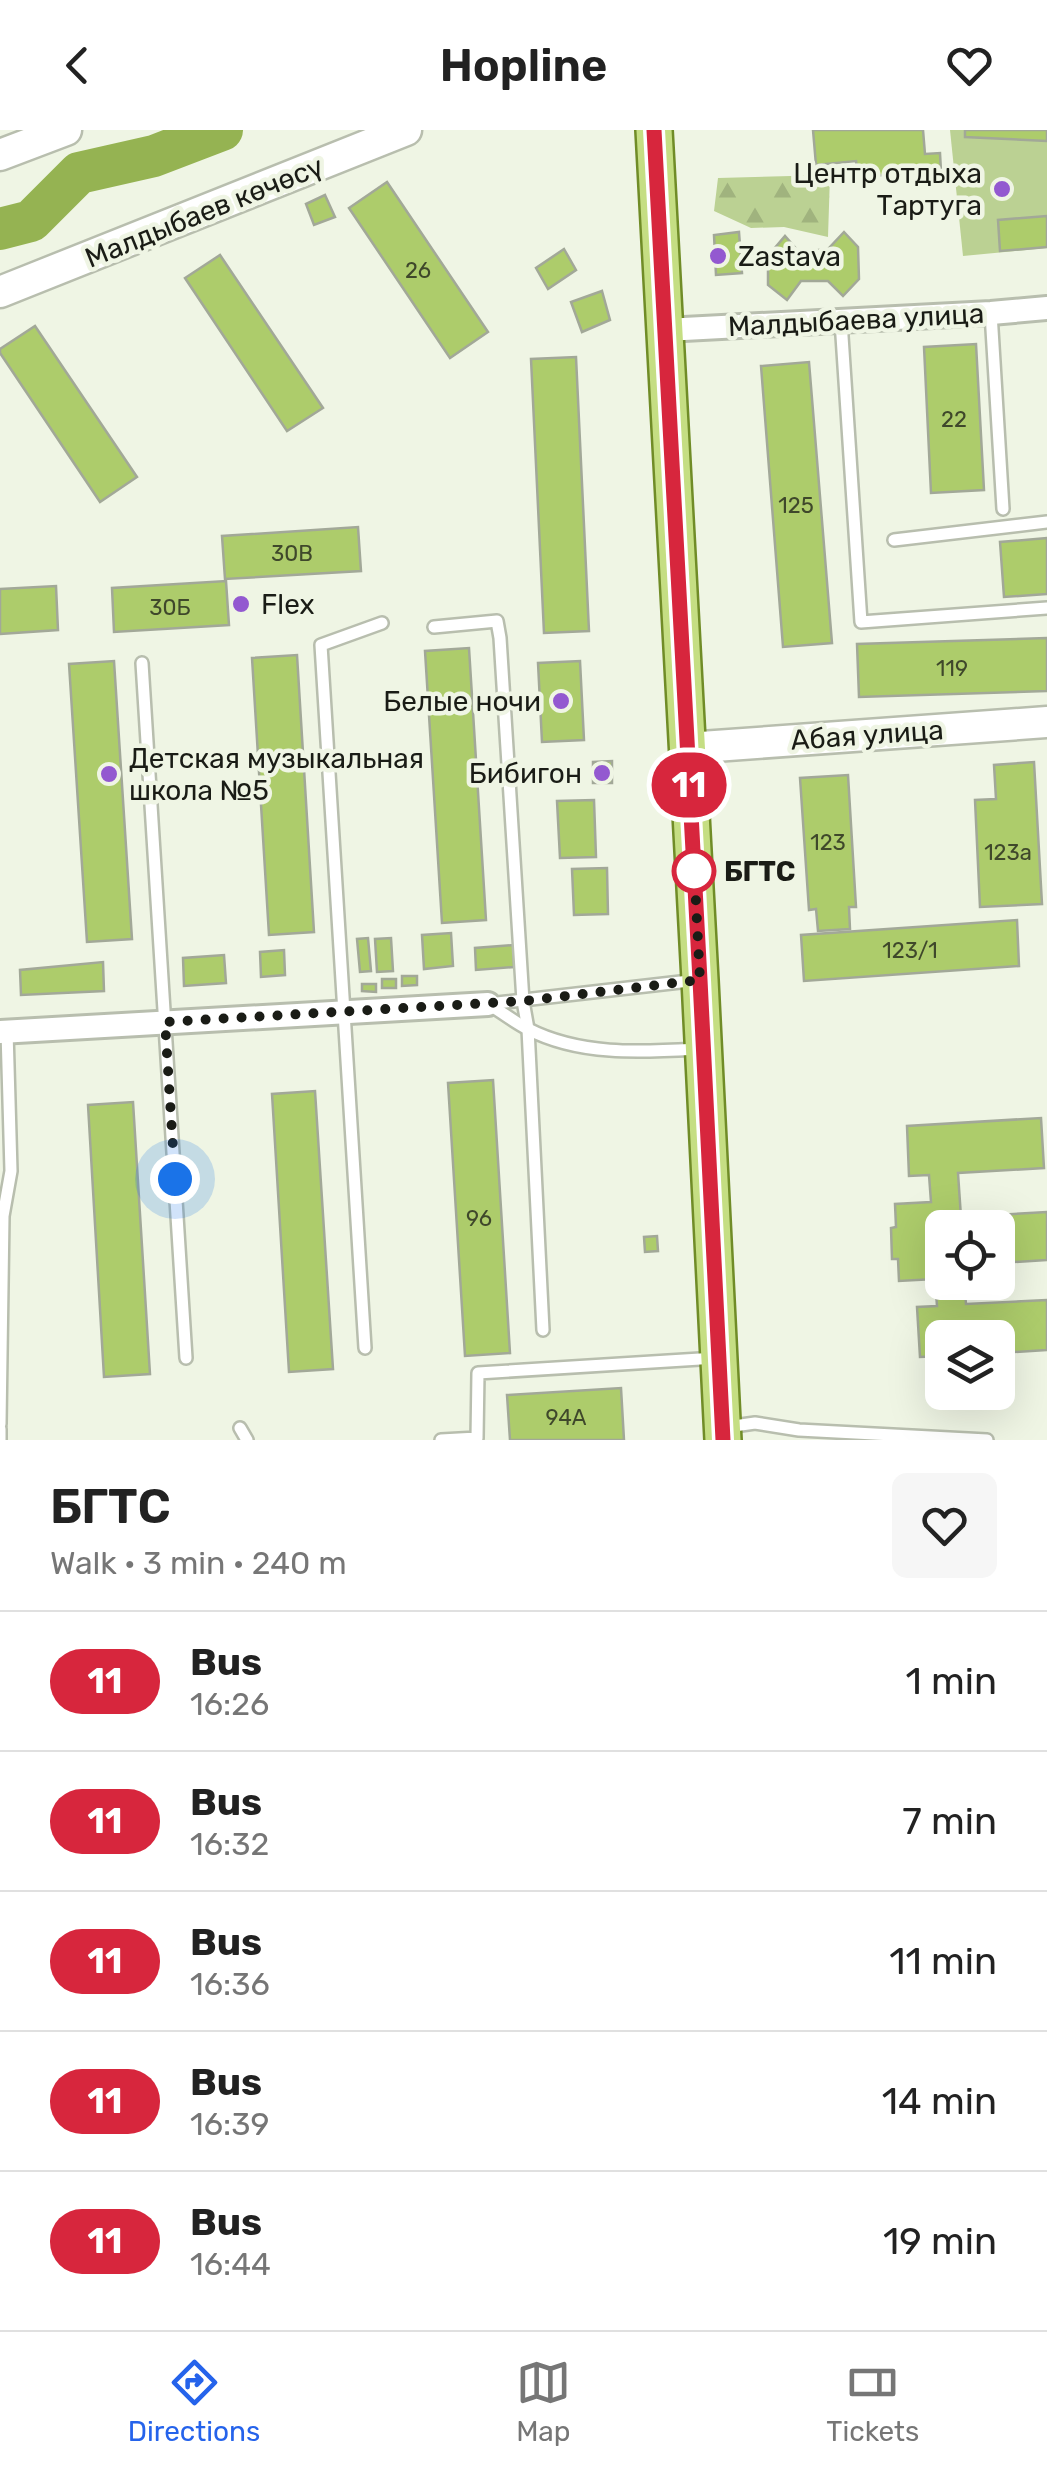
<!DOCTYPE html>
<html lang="en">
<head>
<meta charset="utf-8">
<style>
  body { margin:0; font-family:Rubik,sans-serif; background:#f6f6f6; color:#222; height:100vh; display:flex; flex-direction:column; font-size:38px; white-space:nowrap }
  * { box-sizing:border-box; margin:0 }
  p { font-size:32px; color:#767676 }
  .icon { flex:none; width:55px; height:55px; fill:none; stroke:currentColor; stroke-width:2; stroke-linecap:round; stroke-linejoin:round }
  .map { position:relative; height:1310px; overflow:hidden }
  .drawer { display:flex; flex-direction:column; background:#fff; flex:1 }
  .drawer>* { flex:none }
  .badge { padding:0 20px; border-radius:32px; font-size:35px; line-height:65px }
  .fabs { position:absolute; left:925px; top:1080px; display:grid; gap:20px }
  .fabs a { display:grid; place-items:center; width:90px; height:90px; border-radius:15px; background:#fff; box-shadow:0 10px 40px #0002; font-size:50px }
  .you { position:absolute; width:50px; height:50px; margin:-25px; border:8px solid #fff; border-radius:50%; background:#1a73e8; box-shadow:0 0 0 15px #1a73e833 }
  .map>.badge { position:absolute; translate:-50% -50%; box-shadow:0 0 0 5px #fff }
  .round { display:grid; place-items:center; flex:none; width:105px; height:105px; border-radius:15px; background:#f6f6f6 }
  .headline { display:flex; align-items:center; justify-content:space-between; height:170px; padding:0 50px }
  h1 { font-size:48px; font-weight:600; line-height:75px }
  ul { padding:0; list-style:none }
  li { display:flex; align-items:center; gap:30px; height:140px; padding:0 50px; border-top:2px solid #e0e0e0 }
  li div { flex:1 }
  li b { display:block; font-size:38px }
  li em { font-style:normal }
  li .badge { min-width:110px; font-weight:700; text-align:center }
  header { display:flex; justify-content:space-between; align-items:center; height:130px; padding:0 50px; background:#fff; font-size:45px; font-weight:600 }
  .tabs { display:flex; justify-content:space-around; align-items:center; height:140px; border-top:2px solid #e0e0e0; background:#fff; font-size:28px; color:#767676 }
  .tabs a { display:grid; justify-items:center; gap:5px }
  .tabs .current { color:#2563eb }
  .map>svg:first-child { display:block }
  .forest { fill:url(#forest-firs) }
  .pitch { fill:#bbd193 }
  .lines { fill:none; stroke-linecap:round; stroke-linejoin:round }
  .river { stroke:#95b352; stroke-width:42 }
  .building { fill:#adcc6b; stroke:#a2a898; stroke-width:2.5 }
  .lane-casing { stroke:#b8beae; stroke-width:16 }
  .street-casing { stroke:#b8beae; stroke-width:28 }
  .secondary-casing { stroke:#b8beae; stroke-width:35 }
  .primary-casing { stroke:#708c27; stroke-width:40 }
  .lane { stroke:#fff; stroke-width:11 }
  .street { stroke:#fff; stroke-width:22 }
  .secondary { stroke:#fff; stroke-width:30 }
  .primary { stroke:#c5de83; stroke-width:35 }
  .line-casing { stroke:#fff; stroke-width:22 }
  .line { stroke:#d7263d; stroke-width:15 }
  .walk { stroke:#1a1c16; stroke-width:10; stroke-dasharray:0 18 }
  .poi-dot { fill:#9359d0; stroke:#eff5e4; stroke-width:4 }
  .stop-dot { fill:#fff; stroke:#d7263d; stroke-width:5 }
  .labels { text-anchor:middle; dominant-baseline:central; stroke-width:9; stroke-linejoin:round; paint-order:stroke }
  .number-label { font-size:22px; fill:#3f482b }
  .poi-label { font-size:28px; fill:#1a1c16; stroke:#eff5e4; text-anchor:end }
  .street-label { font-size:28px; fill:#1a1c16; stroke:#eff5e4 }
  .stop-label { font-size:28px; font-weight:bold; fill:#1a1c16; stroke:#eff5e4; text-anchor:start }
</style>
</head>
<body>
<header><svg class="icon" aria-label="back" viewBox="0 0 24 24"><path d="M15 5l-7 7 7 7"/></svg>Hopline<svg class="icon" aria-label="heart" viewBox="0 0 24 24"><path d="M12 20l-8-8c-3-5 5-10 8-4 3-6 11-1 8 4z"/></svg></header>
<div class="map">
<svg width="1047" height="1310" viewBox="0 0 1047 1310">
  <defs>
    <pattern id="forest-firs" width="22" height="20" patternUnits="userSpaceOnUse" patternTransform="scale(2.5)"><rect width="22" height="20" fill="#bbd193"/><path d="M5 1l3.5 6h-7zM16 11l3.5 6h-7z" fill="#a0b37e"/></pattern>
  </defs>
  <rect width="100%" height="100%" fill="#eff5e4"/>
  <!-- forest -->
  <path class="forest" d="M830 45 828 107 784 97 751 98 714 81 718 48Z"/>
  <!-- pitch -->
  <path class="pitch" d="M950 0H1047V118L963 126Z"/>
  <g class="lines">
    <!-- river -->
    <path class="river" d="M0 99 31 91 79 43 154 26 222 0"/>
  </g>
  <!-- building -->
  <g class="building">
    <path d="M813 0H923L925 24 940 23 941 41 858 47 856 31 816 35Z"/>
    <path d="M965 0H1047V11L965 7Z"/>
    <path d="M387 52 488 202 450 228 349 78Z"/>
    <path d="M325 65 335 87 314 95 306 74Z"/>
    <path d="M1047 86V117L1000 121 998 90Z"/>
    <path d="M739 102 742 143 716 145 714 105Z"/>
    <path d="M844 102 858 117 859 149 843 166 828 151H801L787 170 768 155V126L785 106 799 122 828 119Z"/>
    <path d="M564 119 576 140 548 159 536 138Z"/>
    <path d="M220 125 323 278 287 301 185 148Z"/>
    <path d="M602 161 610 190 582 202 571 172Z"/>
    <path d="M35 196 137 347 100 372 0 223V219Z"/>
    <path d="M976 214 984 360 931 363 924 217Z"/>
    <path d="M576 227 589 501 544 503 531 229Z"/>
    <path d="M809 232 832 513 783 517 761 236Z"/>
    <path d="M358 397 361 441 225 449 222 406Z"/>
    <path d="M1047 408V464L1004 467 1000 412Z"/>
    <path d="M226 451 229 495 114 502 112 458Z"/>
    <path d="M56 456 58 500 0 504V459Z"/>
    <path d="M1047 508V561L859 567 857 514Z"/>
    <path d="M469 518 486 790 442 793 425 521Z"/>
    <path d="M297 525 314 802 269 805 252 528Z"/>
    <path d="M114 531 132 809 87 812 69 534Z"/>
    <path d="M580 531 584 610 542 612 538 533Z"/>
    <path d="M612 631V653H593V632Z"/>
    <path d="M1034 632 1042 774 980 777 975 670 996 669 994 635Z"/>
    <path d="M848 645 856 777H849L850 799 818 801 816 779 809 780 800 648Z"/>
    <path d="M594 670 596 727 560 728 557 671Z"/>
    <path d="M607 738 608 784 574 785 572 739Z"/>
    <path d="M1017 790 1019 836 804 851 801 805Z"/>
    <path d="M451 803 453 836 424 839 422 805Z"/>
    <path d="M368 808 371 841 360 842 357 809Z"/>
    <path d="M391 808 393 841 377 842 375 809Z"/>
    <path d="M513 815 514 837 476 840 475 818Z"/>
    <path d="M284 820 285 845 261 847 260 822Z"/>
    <path d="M224 825 226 853 184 856 183 828Z"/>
    <path d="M103 832 104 861 21 865 20 840Z"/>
    <path d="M402 846H417V855L402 856Z"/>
    <rect x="382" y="849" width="14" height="9"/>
    <path d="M362 854H376V862L362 861Z"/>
    <path d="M493 950 510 1223 465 1226 448 953Z"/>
    <path d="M315 961 333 1239 289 1242 272 964Z"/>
    <path d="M133 972 150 1244 104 1247 88 975Z"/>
    <path d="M1041 988 1044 1038 958 1043 961 1087 1047 1082V1130L998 1133V1098H942V1152H964L966 1174 1047 1170V1220L998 1223V1208H942V1226L920 1227 917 1177 937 1176 935 1149 899 1151 898 1129H892L891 1098 896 1097 895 1074 931 1072 929 1045 909 1046 907 996Z"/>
    <path d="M657 1106 658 1121 645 1122 644 1107Z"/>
    <path d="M621 1258 624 1310H510L507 1265Z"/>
  </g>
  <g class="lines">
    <!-- lane casing -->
    <g class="lane-casing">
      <g id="lane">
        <path d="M991 183 1003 379"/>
        <path d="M841 191 861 492 1047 478"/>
        <path d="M894 410 1047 392"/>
        <path d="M434 497 497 491 500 508 523 871 528 899 543 1200"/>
        <path d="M142 533 186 1228"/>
        <path d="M488 874C502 882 514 892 528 899 580 926 642 922 698 919"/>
        <path d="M488 874 698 850"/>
        <path d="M365 1218 321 515 382 493"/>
        <path d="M0 1294 3 1086 11 1041 7 901"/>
        <path d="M727 1297 755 1293 799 1300 987 1310"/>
        <path d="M240 1298 247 1310"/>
        <path d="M0 1299V1310"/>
        <path d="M441 1310 477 1308 478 1243 716 1228"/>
      </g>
    </g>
    <!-- street casing -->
    <g class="street-casing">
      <g id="street">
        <path d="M665 200 991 183 1047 178"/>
        <path d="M0 902 488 874"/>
      </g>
    </g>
    <!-- secondary casing -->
    <g class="secondary-casing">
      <g id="secondary">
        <path d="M0 25 66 0"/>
        <path d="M0 162 406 0"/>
        <path d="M687 618 1047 592"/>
      </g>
    </g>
    <!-- primary casing -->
    <g class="primary-casing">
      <path id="primary" d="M654 0 700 850 723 1310"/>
    </g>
    <!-- lane -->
    <use href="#lane" class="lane"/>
    <!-- street -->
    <use href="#street" class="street"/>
    <!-- secondary -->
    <use href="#secondary" class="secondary"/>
    <!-- primary -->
    <use href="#primary" class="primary"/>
  </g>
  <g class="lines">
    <!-- line casing -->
    <g class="line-casing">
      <path id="line" d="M654 0 700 850 723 1310"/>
    </g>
    <!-- line -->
    <use href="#line" class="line"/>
    <!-- walk -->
    <path class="walk" d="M175 1049 165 892 524 871 700 850 694 734V741"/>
  </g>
  <!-- markers -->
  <g class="poi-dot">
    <circle cx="1002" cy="59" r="10"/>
    <circle cx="718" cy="126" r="10"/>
    <circle cx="241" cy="474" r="10"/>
    <circle cx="561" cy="571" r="10"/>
    <circle cx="602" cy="643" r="10"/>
    <circle cx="109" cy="644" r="10"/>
  </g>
  <circle class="stop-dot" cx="694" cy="741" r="20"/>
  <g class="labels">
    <!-- number labels -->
    <g class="number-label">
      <text x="418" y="140">26</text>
      <text x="954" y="289">22</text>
      <text x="796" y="375">125</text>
      <text x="292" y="423">30В</text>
      <text x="170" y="477">30Б</text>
      <text x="952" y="538">119</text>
      <text x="828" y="712">123</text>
      <text x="1008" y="722">123а</text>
      <text x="910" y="820">123/1</text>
      <text x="479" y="1088">96</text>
      <text x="566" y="1287">94А</text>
    </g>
    <!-- poi labels -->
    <g class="poi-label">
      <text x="982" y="43">Центр отдыха<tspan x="982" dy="32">Тартуга</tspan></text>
      <text x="738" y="126" text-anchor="start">Zastava</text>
      <text x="261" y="474" text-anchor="start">Flex</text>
      <text x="541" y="571">Белые ночи</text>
      <text x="129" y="628" text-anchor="start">Детская музыкальная<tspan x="129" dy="32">школа №5</tspan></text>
      <text x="582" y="643">Бибигон</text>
    </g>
    <!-- street labels -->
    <g class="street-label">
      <text transform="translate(204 82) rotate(-22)">Малдыбаев көчөсү</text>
      <text transform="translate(856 190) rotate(-3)">Малдыбаева улица</text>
      <text transform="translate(867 605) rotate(-4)">Абая улица</text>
    </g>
    <!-- stop labels -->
    <g class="stop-label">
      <text x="724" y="741">БГТС</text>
    </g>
  </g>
</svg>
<div class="fabs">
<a><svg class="icon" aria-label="locate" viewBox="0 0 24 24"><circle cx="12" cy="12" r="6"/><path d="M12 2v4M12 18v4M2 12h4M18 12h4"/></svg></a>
<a><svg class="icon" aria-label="layers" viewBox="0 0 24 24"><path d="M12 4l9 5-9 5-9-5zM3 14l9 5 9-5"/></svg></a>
</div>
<div class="you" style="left:175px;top:1049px"></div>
<b class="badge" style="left:689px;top:655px;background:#d7263d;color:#fff">11</b>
</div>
<section class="drawer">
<div class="headline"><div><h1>БГТС</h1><p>Walk · 3 min · 240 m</p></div><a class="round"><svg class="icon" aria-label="heart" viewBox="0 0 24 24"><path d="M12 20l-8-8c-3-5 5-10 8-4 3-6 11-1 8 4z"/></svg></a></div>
<ul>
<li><span class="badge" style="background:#d7263d;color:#fff">11</span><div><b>Bus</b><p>16:26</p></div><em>1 min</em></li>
<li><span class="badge" style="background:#d7263d;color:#fff">11</span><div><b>Bus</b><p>16:32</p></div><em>7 min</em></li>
<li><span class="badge" style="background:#d7263d;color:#fff">11</span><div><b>Bus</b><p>16:36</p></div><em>11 min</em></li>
<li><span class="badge" style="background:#d7263d;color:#fff">11</span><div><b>Bus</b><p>16:39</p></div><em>14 min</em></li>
<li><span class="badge" style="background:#d7263d;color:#fff">11</span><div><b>Bus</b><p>16:44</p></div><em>19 min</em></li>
</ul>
</section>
<nav class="tabs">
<a class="current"><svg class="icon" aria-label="directions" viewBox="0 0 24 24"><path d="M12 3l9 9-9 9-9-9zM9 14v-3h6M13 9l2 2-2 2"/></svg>Directions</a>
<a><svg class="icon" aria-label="map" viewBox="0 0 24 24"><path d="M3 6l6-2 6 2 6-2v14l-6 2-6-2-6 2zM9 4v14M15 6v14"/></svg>Map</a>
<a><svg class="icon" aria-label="tickets" viewBox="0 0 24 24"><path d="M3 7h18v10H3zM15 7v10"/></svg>Tickets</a>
</nav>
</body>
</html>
